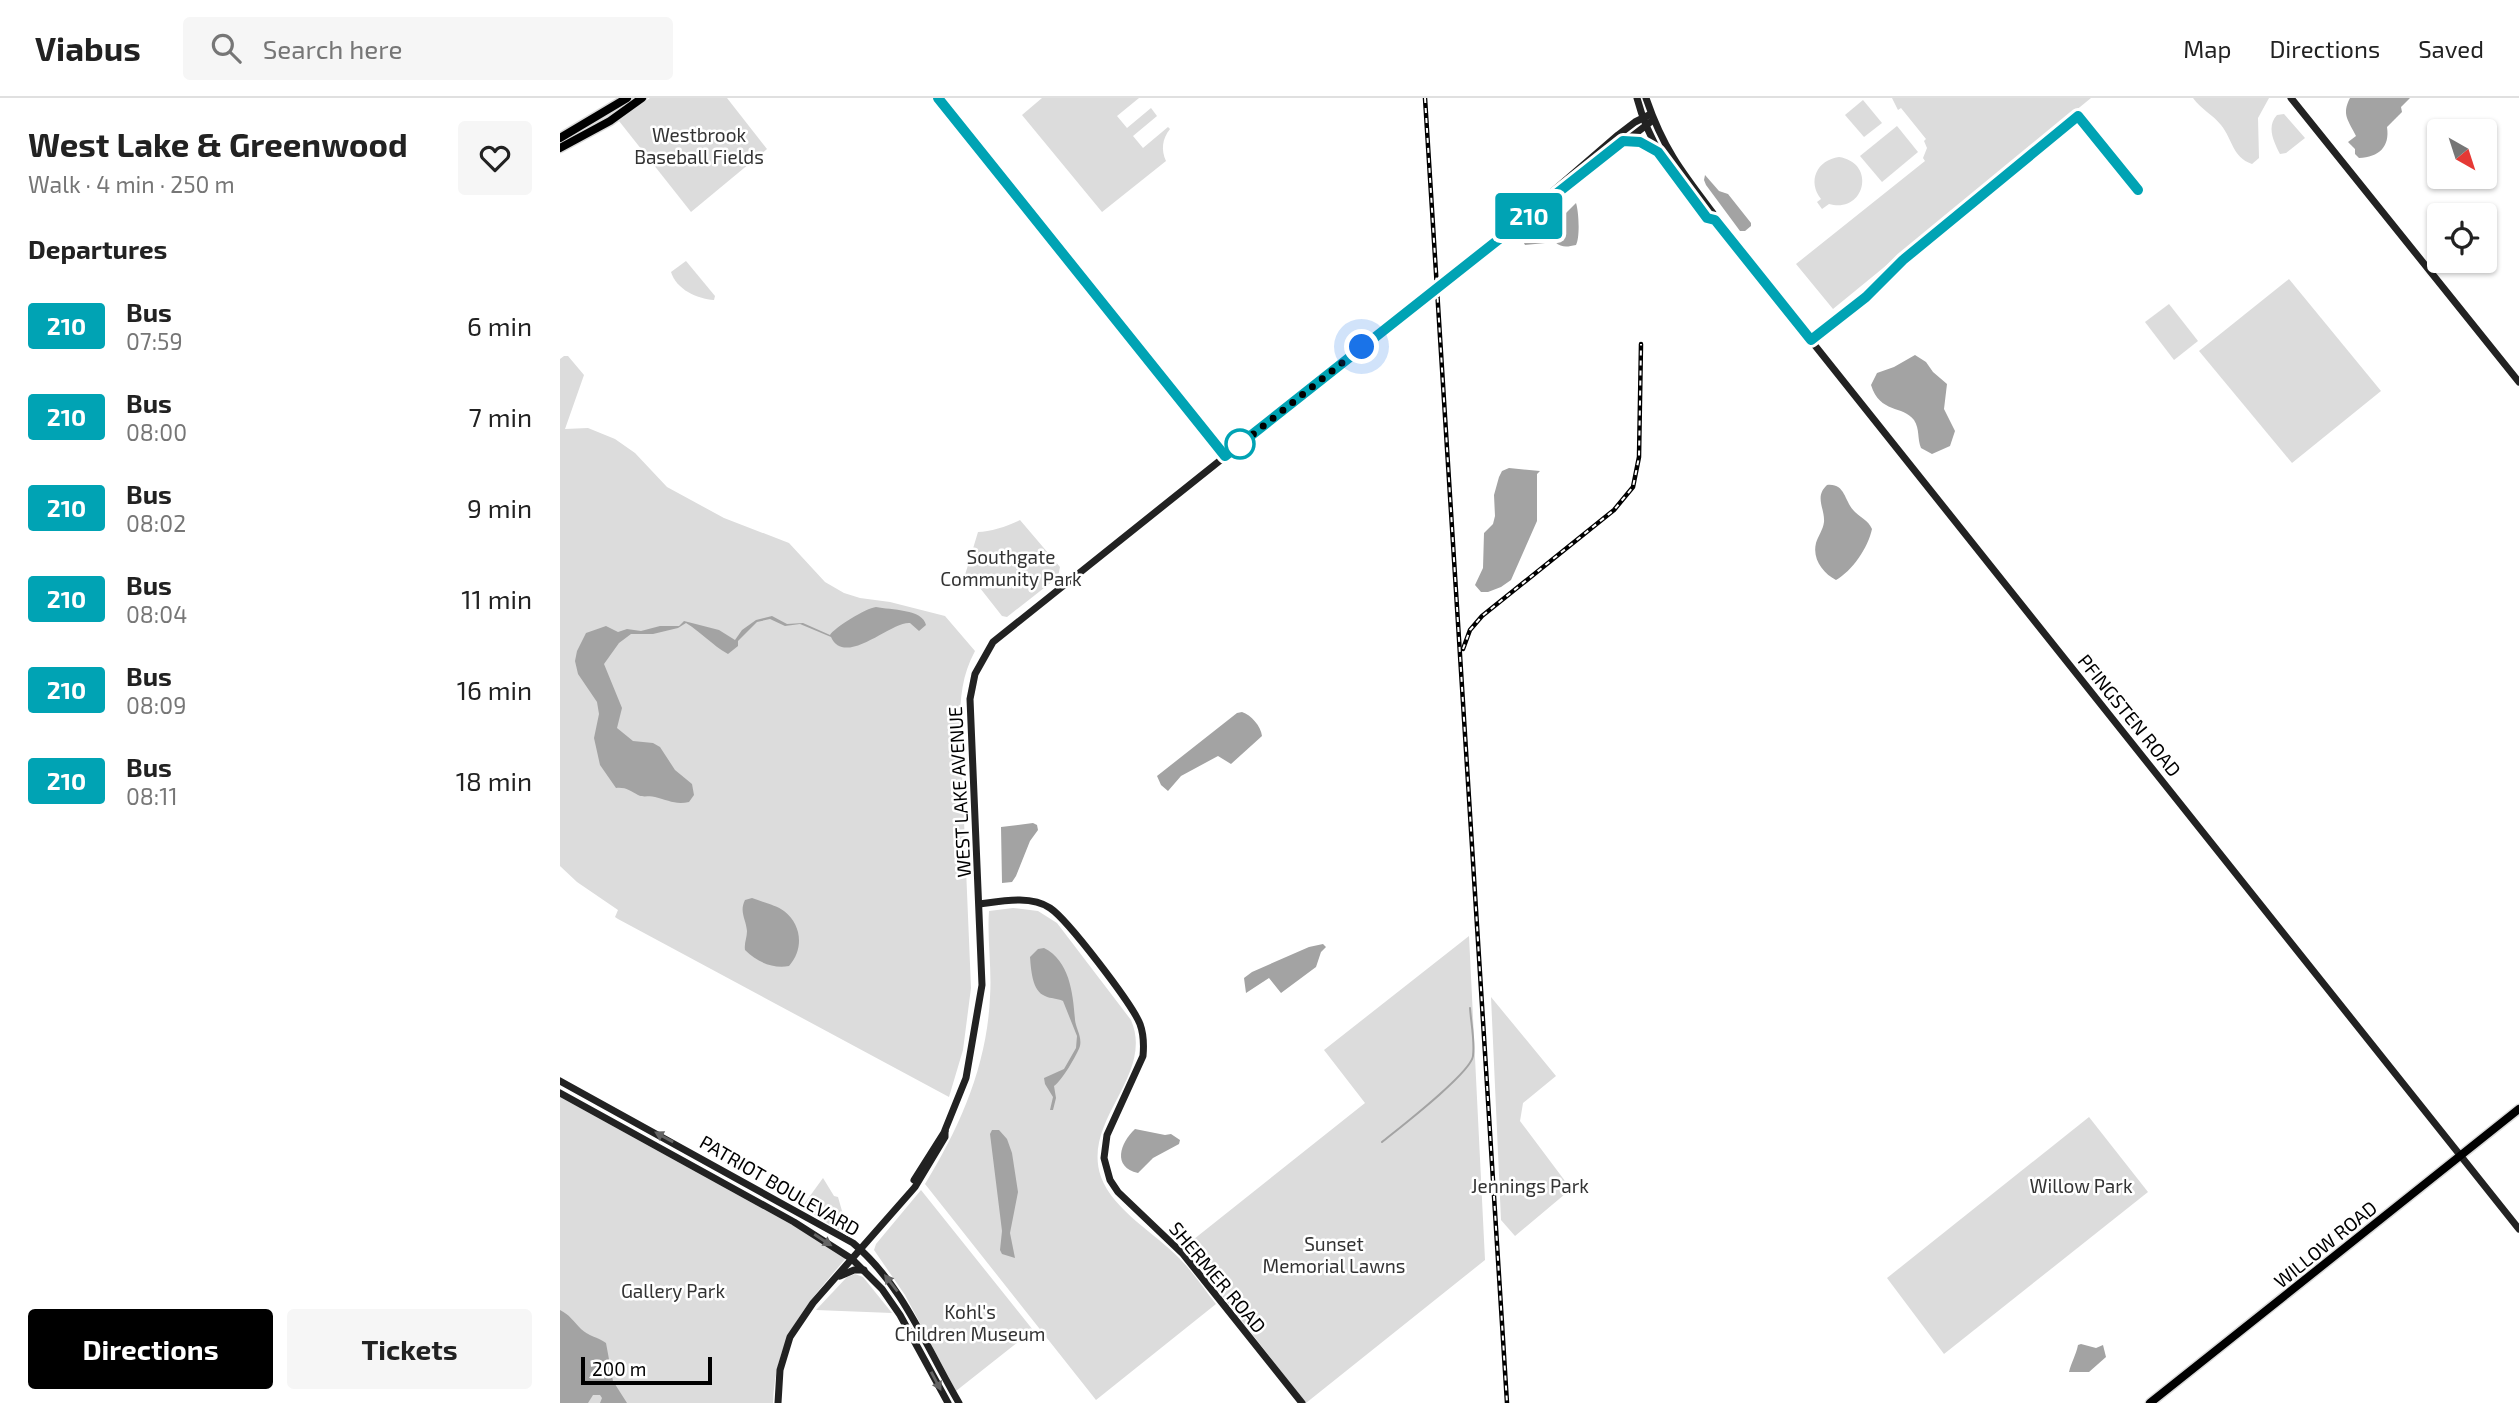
<!DOCTYPE html>
<html lang="en">
<head>
<meta charset="utf-8">
<style>
  body { margin:0; font-family:"Exo 2",sans-serif; background:#f6f6f6; color:#222; height:100vh; display:flex; flex-direction:column; font-size:26px; white-space:nowrap }
  * { box-sizing:border-box; margin:0 }
  p { font-size:23px; color:#767676 }
  .icon { flex:none; width:38px; height:38px; fill:none; stroke:currentColor; stroke-width:2; stroke-linecap:round; stroke-linejoin:round }
  .map { position:relative; flex:1; overflow:hidden }
  .sheet { display:flex; flex-direction:column; background:#fff; width:560px }
  .sheet>* { flex:none }
  .badge { padding:0 14px; border-radius:5px; font-size:24px; line-height:46px }
  .needle { width:46px; rotate:141deg }
  .buttons { position:absolute; left:1867px; top:21px; display:grid; gap:14px }
  .buttons a { display:grid; place-items:center; width:70px; height:70px; border-radius:7px; background:#fff; box-shadow:0 2px 5px #0004; font-size:35px }
  .scale { position:absolute; left:21px; bottom:18px; width:131px; box-sizing:border-box; padding-left:7px; border:4px solid #000; border-top:0; font-size:19px; line-height:24px; white-space:nowrap; color:#000; -webkit-text-stroke:5px #fff; paint-order:stroke }
  .you { position:absolute; width:35px; height:35px; margin:-18px; border:5px solid #fff; border-radius:50%; background:#1a73e8; box-shadow:0 0 0 10px #1a73e833 }
  .map>.badge { position:absolute; translate:-50% -50%; box-shadow:0 0 0 4px #fff }
  h2 { padding:0 28px; font-size:26px; line-height:63px }
  .round { display:grid; place-items:center; flex:none; width:74px; height:74px; border-radius:7px; background:#f6f6f6 }
  .summary { display:flex; align-items:center; justify-content:space-between; height:119px; padding:0 28px }
  h1 { font-size:33px; font-weight:700; line-height:52px }
  .action { display:flex; gap:14px; margin-top:auto; padding:14px 28px }
  .action a { flex:1; height:80px; border-radius:7px; background:#000; color:#fff; font-size:28px; font-weight:700; line-height:80px; text-align:center }
  .action a+a { background:#f6f6f6; color:#222 }
  ul { padding:0; list-style:none }
  li { display:flex; align-items:center; gap:21px; height:91px; padding:0 28px }
  li div { flex:1 }
  li b { display:block; font-size:26px }
  li em { font-style:normal }
  li .badge { min-width:77px; font-weight:700; text-align:center }
  header { display:flex; align-items:center; gap:42px; box-sizing:border-box; height:98px; padding:0 35px; background:#fff; border-bottom:2px solid #e0e0e0 }
  header strong { font-size:33px }
  nav { display:flex; gap:38px; margin-inline-start:auto; font-size:24px }
  .search { width:490px; height:63px; background:#f6f6f6; display:flex; align-items:center; gap:18px; box-sizing:border-box; padding:0 24px; border-radius:7px; color:#767676; font-size:26px }
  main { display:flex; flex:1; min-height:0 }
  .map>svg:first-child { display:block }
  .green { fill:#dcdcdc }
  .water { fill:#a3a3a3 }
  .lines { fill:none; stroke-linecap:round; stroke-linejoin:round }
  .stream { stroke:#a3a3a3; stroke-width:2 }
  .primary-casing { stroke:#dbdbdb; stroke-width:11 }
  .secondary { stroke:#222; stroke-width:7 }
  .primary { stroke:#000; stroke-width:8 }
  .rail-casing { stroke:#000; stroke-width:4.5 }
  .rail { stroke:#fff; stroke-width:2; stroke-dasharray:5; stroke-linecap:butt }
  .oneway { fill:#646464 }
  .line-casing { stroke:#fff; stroke-width:16 }
  .line { stroke:#00a3b4; stroke-width:10 }
  .walk { stroke:#000; stroke-width:7; stroke-dasharray:0 12.6 }
  .stop-dot { fill:#fff; stroke:#00a3b4; stroke-width:3.5 }
  .labels { text-anchor:middle; dominant-baseline:central; stroke-width:5; stroke-linejoin:round; paint-order:stroke }
  .park-label { font-size:19px; fill:#333; stroke:#fff }
  .street-label { font-size:19px; fill:#000; stroke:#fff }
</style>
</head>
<body>
<header>
<strong>Viabus</strong>
<div class="search"><svg class="icon" aria-label="search" viewBox="0 0 24 24"><circle cx="10" cy="10" r="6"/><path d="M15 15l6 6"/></svg>Search here</div>
<nav><a>Map</a><a>Directions</a><a>Saved</a></nav>
</header>
<main>
<section class="sheet">
<div class="summary"><div><h1>West Lake &amp; Greenwood</h1><p>Walk · 4 min · 250 m</p></div><a class="round"><svg class="icon" aria-label="heart" viewBox="0 0 24 24"><path d="M12 20l-8-8c-3-5 5-10 8-4 3-6 11-1 8 4z"/></svg></a></div>
<h2>Departures</h2>
<ul>
<li><span class="badge" style="background:#00a3b4;color:#fff">210</span><div><b>Bus</b><p>07:59</p></div><em>6 min</em></li>
<li><span class="badge" style="background:#00a3b4;color:#fff">210</span><div><b>Bus</b><p>08:00</p></div><em>7 min</em></li>
<li><span class="badge" style="background:#00a3b4;color:#fff">210</span><div><b>Bus</b><p>08:02</p></div><em>9 min</em></li>
<li><span class="badge" style="background:#00a3b4;color:#fff">210</span><div><b>Bus</b><p>08:04</p></div><em>11 min</em></li>
<li><span class="badge" style="background:#00a3b4;color:#fff">210</span><div><b>Bus</b><p>08:09</p></div><em>16 min</em></li>
<li><span class="badge" style="background:#00a3b4;color:#fff">210</span><div><b>Bus</b><p>08:11</p></div><em>18 min</em></li>
</ul>
<div class="action"><a>Directions</a><a>Tickets</a></div>
</section>
<div class="map">
<svg width="1959" height="1305" viewBox="0 0 1959 1305">
  <rect width="100%" height="100%" fill="#fff"/>
  <!-- green -->
  <g class="green">
    <path d="M90 0H167L207 51 131 114 59 23Z"/>
    <path d="M482 0H579L557 18 567 30 591 10 597 18 573 38 583 50 608 29 610 31C602 41 601 52 606 63L542 114 462 17Z"/>
    <path d="M1332 0H1531L1273 211 1236 166 1365 63 1363 60 1367 50 1364 43 1366 41 1341 10 1338 12Z"/>
    <path d="M1633 0H1709L1698 20 1699 60 1692 66C1672 59 1673 42 1661 27 1653 17 1641 11 1633 0Z"/>
    <path d="M1303 2 1322 25 1304 39 1285 17Z"/>
    <path d="M1724 16 1745 40 1726 55 1720 56C1714 44 1706 29 1717 17Z"/>
    <path d="M1337 28 1358 54 1322 84 1300 58Z"/>
    <path d="M1279 59C1317 65 1305 116 1269 106L1262 111 1257 104 1261 101C1247 83 1257 62 1279 59Z"/>
    <path d="M126 163 155 198 154 202C137 201 116 191 111 174Z"/>
    <path d="M1729 181 1821 293 1732 365 1639 253Z"/>
    <path d="M1609 206 1638 243 1614 262 1585 224Z"/>
    <path d="M4 258H8L24 277 5 331 28 330 55 341 75 355 107 389 164 420 229 445 265 484 284 495 300 500 330 504 385 518 415 553C402 577 400 600 400 627L411 890 403 952 389 999 58 821 55 819 58 812 17 784 0 768V261Z"/>
    <path d="M460 422 500 469 498 479 447 519 442 518 420 490 405 477 418 434C430 434 449 428 460 422Z"/>
    <path d="M453 810 478 813 497 825 571 922C595 978 521 1022 541 1079 553 1112 596 1136 619 1160 633 1174 644 1191 656 1206L536 1302 365 1086C400 1029 427 968 430 899 432 871 427 841 429 813Z"/>
    <path d="M909 838 925 1162 746 1305 624 1149 805 1005 764 952Z"/>
    <path d="M931 899 996 978 963 1005 960 1023 1011 1091 955 1138 941 1122Z"/>
    <path d="M0 999 265 1145 286 1160C245 1209 216 1237 213 1305H0Z"/>
    <path d="M1529 1019 1588 1094 1384 1256 1327 1180Z"/>
    <path d="M263 1080 274 1098 278 1099 288 1134 283 1135 242 1109Z"/>
    <path d="M361 1092 473 1232 396 1293 345 1197 314 1152 316 1146Z"/>
    <path d="M295 1176 303 1179 332 1215 256 1212 287 1179Z"/>
  </g>
  <!-- water -->
  <g class="water">
    <path d="M1790 0H1850L1841 9 1842 14 1827 29C1830 49 1819 59 1799 60L1795 56V51L1788 44 1796 38C1789 23 1781 17 1790 0Z"/>
    <path d="M1145 77 1159 93 1168 96 1191 125V128L1185 133H1180L1146 87 1144 82Z"/>
    <path d="M1016 105C1019 114 1020 140 1016 147 1007 149 1002 150 995 144L965 147 962 141 964 135 994 127Z"/>
    <path d="M1355 257 1366 264 1373 274 1387 286 1384 311 1395 333 1390 348 1372 356 1361 350C1357 341 1360 331 1354 322 1343 307 1320 316 1311 287L1317 275 1334 269Z"/>
    <path d="M949 370 980 373 977 376V423L951 482 941 489 928 494H921L915 487 923 470 924 435 933 426 935 418 934 397 939 379 942 373Z"/>
    <path d="M1267 387C1286 385 1284 404 1295 414 1302 421 1308 422 1312 431 1308 450 1292 473 1276 482 1263 475 1252 461 1256 445 1258 438 1263 432 1264 424 1265 410 1254 399 1267 387Z"/>
    <path d="M316 509C331 512 363 511 366 527L359 533 350 525C331 523 285 570 271 539L240 526 225 528 210 521 197 524 178 543V548L168 556C152 547 141 534 126 525L118 530 93 536H71L59 545 44 566 62 610 57 630 73 643 93 645 100 649 115 672 132 686 134 697 129 704C115 707 108 702 95 699 89 697 84 700 78 697 70 693 66 689 56 690L40 667 34 640 39 616 37 604 18 576 15 563 17 553 26 535 46 528 58 534 67 531 81 533 100 528H119L124 523 159 532 175 542 182 532 196 522 212 518 227 526 243 525 270 537C274 530 306 510 316 509Z"/>
    <path d="M682 614C691 617 701 628 702 638L671 666 658 658 621 678 608 693 601 687 597 678 677 615Z"/>
    <path d="M473 725 477 727 478 732 470 743 456 778 452 784 442 785 441 729Z"/>
    <path d="M192 800C202 804 216 807 224 813 242 827 244 851 229 868 213 871 197 864 185 852 184 845 187 840 187 833 186 821 179 814 185 802Z"/>
    <path d="M763 846 766 849 761 854 756 869 721 895 709 880 686 895 684 880 692 874 749 849Z"/>
    <path d="M484 850C510 863 513 896 515 922 516 931 522 938 520 948 517 957 501 984 494 988L496 1000 493 1012H490L493 999 485 986 484 980 504 971 516 950 517 938 503 903C497 900 491 901 485 898 472 893 471 871 470 859L478 851Z"/>
    <path d="M575 1031 605 1037 611 1036 620 1042 619 1046 593 1060 578 1075C552 1069 560 1045 575 1031Z"/>
    <path d="M432 1032H439L447 1041 452 1055 458 1094 450 1135 455 1160 442 1156 440 1152 442 1133 430 1036Z"/>
    <path d="M0 1212C10 1217 13 1223 21 1231 28 1238 38 1239 46 1245L53 1283 67 1305H40L42 1300 40 1297H33L28 1305H0Z"/>
    <path d="M1521 1246 1536 1250 1543 1247 1546 1259 1529 1274H1509C1511 1265 1516 1257 1518 1247Z"/>
  </g>
  <g class="lines">
    <!-- stream -->
    <path class="stream" d="M822 1044C838 1031 911 975 913 958 915 943 911 925 910 910"/>
    <!-- primary casing -->
    <g class="primary-casing">
      <g id="primary">
        <path d="M0 40 67 0"/>
        <path d="M0 50 50 23 82 0"/>
        <path d="M1590 1305 1959 1011"/>
      </g>
    </g>
    <!-- secondary -->
    <g class="secondary">
      <path d="M378 0 665 358"/>
      <path d="M1077 0C1090 50 1116 80 1147 120L1155 122"/>
      <path d="M1086 0C1103 50 1121 73 1153 115L1155 122 1959 1131"/>
      <path d="M1731 0 1959 284"/>
      <path d="M1063 43 1080 44 1095 52"/>
      <path d="M965 121 1093 22"/>
      <path d="M420 806C442 803 471 797 490 810 508 822 572 906 580 926 584 937 584 947 583 958L547 1037 544 1060 550 1082 558 1094 623 1156 742 1305"/>
      <path d="M0 983 293 1145C344 1188 366 1249 399 1305"/>
      <path d="M0 995 234 1124 292 1161 322 1191 340 1217 388 1305"/>
      <path d="M354 1082 385 1033"/>
      <path d="M280 1178 294 1172H304"/>
      <path d="M218 1305 220 1272 230 1239 253 1205 355 1089 385 1039V1032L406 980 422 887 410 601 415 576 433 544 942 137 1058 37 1075 24 1091 16"/>
    </g>
    <!-- primary -->
    <use href="#primary" class="primary"/>
    <!-- rail casing -->
    <g class="rail-casing">
      <g id="rail">
        <path d="M865 0 947 1305"/>
        <path d="M903 551 910 532 922 518 1054 412 1073 389 1079 359 1081 246"/>
      </g>
    </g>
    <!-- rail -->
    <use href="#rail" class="rail"/>
  </g>
  <!-- one-way arrows -->
  <defs><path id="oneway-solid" d="M-6-.8H1V-3.2L6.5 0L1 3.2V.8H-6Z" transform="scale(1.75)"/></defs>
  <g class="oneway">
    <use href="#oneway-solid" transform="translate(104 1039) rotate(-151)"/>
    <use href="#oneway-solid" transform="translate(263 1142) rotate(33)"/>
    <use href="#oneway-solid" transform="translate(331 1185) rotate(-128)"/>
    <use href="#oneway-solid" transform="translate(376 1283) rotate(62)"/>
  </g>
  <g class="lines">
    <!-- line casing -->
    <g class="line-casing">
      <path id="line" d="M378 0 665 358 1063 43 1080 44 1098 54 1147 120 1155 122 1251 242 1306 199 1343 162 1518 18 1578 92"/>
    </g>
    <!-- line -->
    <use href="#line" class="line"/>
    <!-- walk -->
    <path class="walk" d="M680 346 677 349 802 249"/>
  </g>
  <!-- markers -->
  <circle class="stop-dot" cx="680" cy="346" r="14"/>
  <g class="labels">
    <!-- park labels -->
    <g class="park-label">
      <text x="139" y="36">Westbrook<tspan x="139" dy="22">Baseball Fields</tspan></text>
      <text x="451" y="458">Southgate<tspan x="451" dy="22">Community Park</tspan></text>
      <text x="970" y="1087">Jennings Park</text>
      <text x="1521" y="1087">Willow Park</text>
      <text x="774" y="1145">Sunset<tspan x="774" dy="22">Memorial Lawns</tspan></text>
      <text x="113" y="1192">Gallery Park</text>
      <text x="410" y="1213">Kohl's<tspan x="410" dy="22">Children Museum</tspan></text>
    </g>
    <!-- street labels -->
    <g class="street-label">
      <text transform="translate(1570 617) rotate(51)">PFINGSTEN ROAD</text>
      <text transform="translate(399 694) rotate(-93)">WEST LAKE AVENUE</text>
      <text transform="translate(220 1087) rotate(30)">PATRIOT BOULEVARD</text>
      <text transform="translate(1765 1146) rotate(-39)">WILLOW ROAD</text>
      <text transform="translate(658 1179) rotate(50)">SHERMER ROAD</text>
    </g>
  </g>
</svg>
<div class="buttons">
<a><svg class="needle" viewBox="-14 -14 28 28"><path d="M0-13l5 13h-10z" fill="#e53935"/><path d="M0 13l5-13h-10z" fill="#767676"/></svg></a>
<a><svg class="icon" aria-label="locate" viewBox="0 0 24 24"><circle cx="12" cy="12" r="6"/><path d="M12 2v4M12 18v4M2 12h4M18 12h4"/></svg></a>
</div>
<div class="scale">200 m</div>
<div class="you" style="left:802px;top:249px"></div>
<b class="badge" style="left:969px;top:118px;background:#00a3b4;color:#fff">210</b>
</div>
</main>
</body>
</html>
